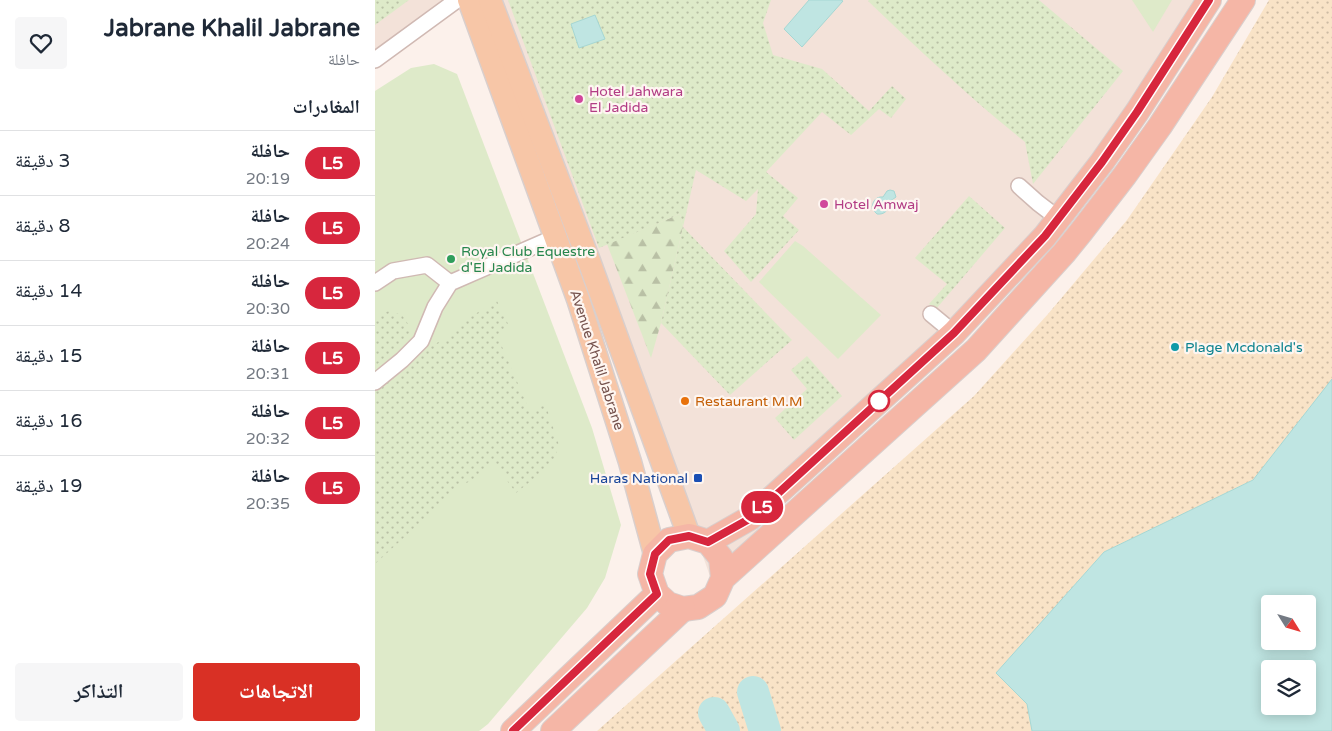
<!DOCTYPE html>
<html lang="ar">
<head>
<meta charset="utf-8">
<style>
  body { margin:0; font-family:"Varela Round","Noto Naskh Arabic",sans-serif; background:#f6f6f7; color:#1f2937; direction:rtl; height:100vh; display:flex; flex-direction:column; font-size:19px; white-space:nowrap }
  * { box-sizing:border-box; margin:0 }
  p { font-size:16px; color:#747a83 }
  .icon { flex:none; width:28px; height:28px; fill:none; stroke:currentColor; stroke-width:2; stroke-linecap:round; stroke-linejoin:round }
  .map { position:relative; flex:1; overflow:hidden; direction:ltr }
  .details { display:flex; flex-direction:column; background:#fff; width:375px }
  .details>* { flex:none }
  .badge { padding:0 10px; border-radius:16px; font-size:18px; line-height:32px }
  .needle { width:32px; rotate:127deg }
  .buttons { position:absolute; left:886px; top:595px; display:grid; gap:10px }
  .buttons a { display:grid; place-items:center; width:55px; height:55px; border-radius:5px; background:#fff; box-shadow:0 2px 12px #0003; font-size:25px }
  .map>.badge { position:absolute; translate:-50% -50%; box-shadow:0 0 0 2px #fff }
  h2 { padding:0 15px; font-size:19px; line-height:45px }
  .round { display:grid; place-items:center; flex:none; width:52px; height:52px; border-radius:5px; background:#f6f6f7 }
  .overview { display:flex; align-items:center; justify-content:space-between; height:85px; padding:0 15px }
  h1 { font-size:24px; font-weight:700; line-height:38px }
  .action { display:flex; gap:10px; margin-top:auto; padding:10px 15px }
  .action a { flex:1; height:58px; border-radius:5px; background:#d93025; color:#fff; font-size:20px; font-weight:700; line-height:58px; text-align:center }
  .action a+a { background:#f6f6f7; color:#1f2937 }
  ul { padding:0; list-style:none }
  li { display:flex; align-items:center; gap:15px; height:65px; padding:0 15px; border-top:1px solid #e0e1e3 }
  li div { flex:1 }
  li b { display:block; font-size:19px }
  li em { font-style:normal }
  li .badge { min-width:55px; font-weight:700; text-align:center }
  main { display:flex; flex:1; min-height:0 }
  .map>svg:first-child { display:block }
  .residential { fill:#f3e2d9 }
  .grass { fill:#deeac9 }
  .forest { fill:url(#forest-firs) }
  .sand { fill:url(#sand-dots) }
  .garden { fill:url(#garden-dots) }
  .water { fill:#bfe5e2; stroke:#a6d7d3; fill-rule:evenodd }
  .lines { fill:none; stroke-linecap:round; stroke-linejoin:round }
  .river { stroke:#bfe5e2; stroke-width:32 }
  .minor-casing { stroke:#d0b9b3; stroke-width:18 }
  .primary-casing { stroke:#d9cfcd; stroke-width:25 }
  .trunk-casing { stroke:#d9cfcd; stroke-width:26 }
  .minor { stroke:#fff; stroke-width:15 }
  .primary { stroke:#f7c6a7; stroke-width:22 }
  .trunk { stroke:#f5b6a6; stroke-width:24 }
  .line-casing { stroke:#fff; stroke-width:11 }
  .line { stroke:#d7263d; stroke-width:8 }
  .hotel-dot { fill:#d1479c; stroke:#fef6f1; stroke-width:2 }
  .leisure-dot { fill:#2e9e5b; stroke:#fef6f1; stroke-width:2 }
  .culture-dot { fill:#0f9aa8; stroke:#fef6f1; stroke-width:2 }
  .food-dot { fill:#e8710a; stroke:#fef6f1; stroke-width:2 }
  .stop-dot { fill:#fff; stroke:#d7263d; stroke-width:2.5 }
  .transit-dot { fill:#1a4fb4; stroke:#fef6f1; stroke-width:2 }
  .labels { text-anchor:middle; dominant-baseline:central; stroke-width:4.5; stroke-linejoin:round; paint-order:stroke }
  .hotel-label { font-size:14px; fill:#b23c85; stroke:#fef6f1; text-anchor:start }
  .leisure-label { font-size:14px; fill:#27864d; stroke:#fef6f1; text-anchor:start }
  .culture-label { font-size:14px; fill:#0d838f; stroke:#fef6f1; text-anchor:start }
  .street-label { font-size:14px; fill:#76534e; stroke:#fef6f1 }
  .food-label { font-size:14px; fill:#c56008; stroke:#fef6f1; text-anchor:start }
  .transit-label { font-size:14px; fill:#164399; stroke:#fef6f1; text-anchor:end }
</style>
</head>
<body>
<main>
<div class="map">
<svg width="957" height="731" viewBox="0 0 957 731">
  <defs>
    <pattern id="forest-firs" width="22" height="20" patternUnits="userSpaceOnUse" patternTransform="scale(1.25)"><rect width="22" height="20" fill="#deeac9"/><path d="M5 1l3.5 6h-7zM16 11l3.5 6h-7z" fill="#b9c0a5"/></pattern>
    <pattern id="sand-dots" width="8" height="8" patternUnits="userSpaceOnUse" patternTransform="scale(1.25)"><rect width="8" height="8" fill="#f9e3c7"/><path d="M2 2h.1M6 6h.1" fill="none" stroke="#cebba4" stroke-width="1.8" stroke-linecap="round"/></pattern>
    <pattern id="garden-dots" width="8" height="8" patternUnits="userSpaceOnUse" patternTransform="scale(1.25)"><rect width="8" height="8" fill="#deeac9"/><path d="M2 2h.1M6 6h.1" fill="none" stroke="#b9c0a5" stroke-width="1.8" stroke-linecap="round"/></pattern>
  </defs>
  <rect width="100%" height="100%" fill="#fcf1eb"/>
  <!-- residential -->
  <g class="residential">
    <path d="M0 0H82L0 60Z"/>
    <path d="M118 0H833L727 162 454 447 339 588 321 536Z"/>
  </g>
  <!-- grass -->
  <g class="grass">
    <path d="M757 0H797L778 32Z"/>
    <path d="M59 64 82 74 217 428 246 525 230 578 212 608 113 724 104 731H0V91L36 68Z"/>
    <path d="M420 241 428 246 506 315 463 359 384 282Z"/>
  </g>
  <!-- forest -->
  <path class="forest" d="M305 214 308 227 286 323 276 358 232 244Z"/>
  <!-- sand -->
  <path class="sand" d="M894 0H957V379L878 480 729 552 621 673 652 704 657 731H222L599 396 673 314 752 220 837 97Z"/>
  <!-- garden -->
  <g class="garden">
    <path d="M0 0H34L0 25Z"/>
    <path d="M133 0H396L388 23 398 55 447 69 494 111 517 86 531 99 516 118 504 109 476 135 447 112 391 172 423 198 408 216 424 230 376 282 349 251 381 214 383 189 371 201 321 170 308 227 417 340 355 395 286 323 308 227 305 214 224 248Z"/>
    <path d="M494 0H664L748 71 658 184 650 142C595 98 544 50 493 1Z"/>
    <path d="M594 196 630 228 561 309 554 304 572 284 540 258Z"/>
    <path d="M122 301 134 326 122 335 156 414 170 403 184 445 178 463 141 493 118 461 100 478 83 488 0 564V390L49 350 69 339 95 317Z"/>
    <path d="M14 311 27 315 35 327 33 338 0 366V315Z"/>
    <path d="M432 356 467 396 419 440 400 418 432 389 416 370Z"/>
  </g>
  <!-- water -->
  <g class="water">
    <path d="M434 0H466L468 1 427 47 409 29Z"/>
    <path d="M220 15 230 39 204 48 196 24Z"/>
    <path d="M515 190 519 191 521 197 514 202C515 210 509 215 502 214L497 209C497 203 500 196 508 197L512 191Z"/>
    <path d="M957 379V731H657L652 704 621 673 729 552 878 480ZM895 604H932V641H895ZM895 669H932V706H895Z"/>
  </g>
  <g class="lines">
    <!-- river -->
    <g class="river">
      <path d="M378 692 390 731"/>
      <path d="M339 713 349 731"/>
    </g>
    <!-- minor casing -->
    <g class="minor-casing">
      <g id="minor">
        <path d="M0 60 82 0"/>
        <path d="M644 186 663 203 684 219"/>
        <path d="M0 283 18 271 52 265 75 283"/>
        <path d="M556 314 579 333"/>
        <path d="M0 382 27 360 46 341 60 307 75 283 180 237"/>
      </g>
    </g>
    <!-- primary casing -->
    <g class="primary-casing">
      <g id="primary">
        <path d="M94 0 203 299 255 462 280 554"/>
        <path d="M115 0 214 261 314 536"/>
      </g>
    </g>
    <!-- trunk casing -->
    <g class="trunk-casing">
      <g id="trunk">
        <path d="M333 542 375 518 579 333 670 236 727 162 762 112 834 0"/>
        <path d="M348 578 346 558 333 542 314 536 294 540 280 554 275 574 282 594 293 604 308 609 323 607 340 596 348 578 601 350 689 253 706 232 750 175 785 126 868 0"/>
        <path d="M138 731 282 594"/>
        <path d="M178 731 308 609"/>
      </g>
    </g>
    <!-- minor -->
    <use href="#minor" class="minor"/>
    <!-- primary -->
    <use href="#primary" class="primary"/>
    <!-- trunk -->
    <use href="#trunk" class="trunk"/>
  </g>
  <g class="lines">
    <!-- line casing -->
    <g class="line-casing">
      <path id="line" d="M138 731 282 594 275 574 280 554 294 540 314 536 333 542 376 518 579 333 670 236 727 162 762 112 834 0"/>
    </g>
    <!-- line -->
    <use href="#line" class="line"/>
  </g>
  <!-- markers -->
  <g class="hotel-dot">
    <circle cx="204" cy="99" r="5"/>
    <circle cx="449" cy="204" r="5"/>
  </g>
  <circle class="leisure-dot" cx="76" cy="259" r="5"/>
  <circle class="culture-dot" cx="800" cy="347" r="5"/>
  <circle class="food-dot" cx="310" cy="401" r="5"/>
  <circle class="stop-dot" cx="504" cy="401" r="10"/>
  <rect class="transit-dot" x="318" y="473" width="10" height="10" rx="2.5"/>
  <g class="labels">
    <!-- hotel labels -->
    <g class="hotel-label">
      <text x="214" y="91">Hotel Jahwara<tspan x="214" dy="16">El Jadida</tspan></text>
      <text x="459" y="204">Hotel Amwaj</text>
    </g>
    <!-- leisure labels -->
    <g class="leisure-label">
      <text x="86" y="251">Royal Club Equestre<tspan x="86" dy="16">d'El Jadida</tspan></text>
    </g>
    <!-- culture labels -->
    <g class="culture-label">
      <text x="810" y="347">Plage Mcdonald's</text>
    </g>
    <!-- street labels -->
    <g class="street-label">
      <text transform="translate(222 360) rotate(72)">Avenue Khalil Jabrane</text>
    </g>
    <!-- food labels -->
    <g class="food-label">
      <text x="320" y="401">Restaurant M.M</text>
    </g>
    <!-- transit labels -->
    <g class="transit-label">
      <text x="313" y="478">Haras National</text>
    </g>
  </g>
</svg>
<div class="buttons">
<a><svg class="needle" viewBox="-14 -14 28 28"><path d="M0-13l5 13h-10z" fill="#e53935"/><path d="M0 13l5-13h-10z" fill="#747a83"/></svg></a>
<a><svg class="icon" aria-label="layers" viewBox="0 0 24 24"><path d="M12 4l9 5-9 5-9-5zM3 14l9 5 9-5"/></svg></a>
</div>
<b class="badge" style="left:387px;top:507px;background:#d7263d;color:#fff">L5</b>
</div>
<section class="details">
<div class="overview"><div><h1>Jabrane Khalil Jabrane</h1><p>حافلة</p></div><a class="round"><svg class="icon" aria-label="heart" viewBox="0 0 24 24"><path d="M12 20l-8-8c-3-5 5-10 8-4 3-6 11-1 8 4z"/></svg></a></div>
<h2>المغادرات</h2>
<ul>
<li><span class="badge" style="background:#d7263d;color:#fff">L5</span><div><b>حافلة</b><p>20:19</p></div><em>3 دقيقة</em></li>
<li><span class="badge" style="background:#d7263d;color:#fff">L5</span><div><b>حافلة</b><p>20:24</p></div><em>8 دقيقة</em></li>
<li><span class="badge" style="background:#d7263d;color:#fff">L5</span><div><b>حافلة</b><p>20:30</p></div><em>14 دقيقة</em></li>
<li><span class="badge" style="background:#d7263d;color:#fff">L5</span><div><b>حافلة</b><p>20:31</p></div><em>15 دقيقة</em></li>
<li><span class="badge" style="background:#d7263d;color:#fff">L5</span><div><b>حافلة</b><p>20:32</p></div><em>16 دقيقة</em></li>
<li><span class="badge" style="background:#d7263d;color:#fff">L5</span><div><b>حافلة</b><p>20:35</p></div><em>19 دقيقة</em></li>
</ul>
<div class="action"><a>الاتجاهات</a><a>التذاكر</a></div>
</section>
</main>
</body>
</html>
